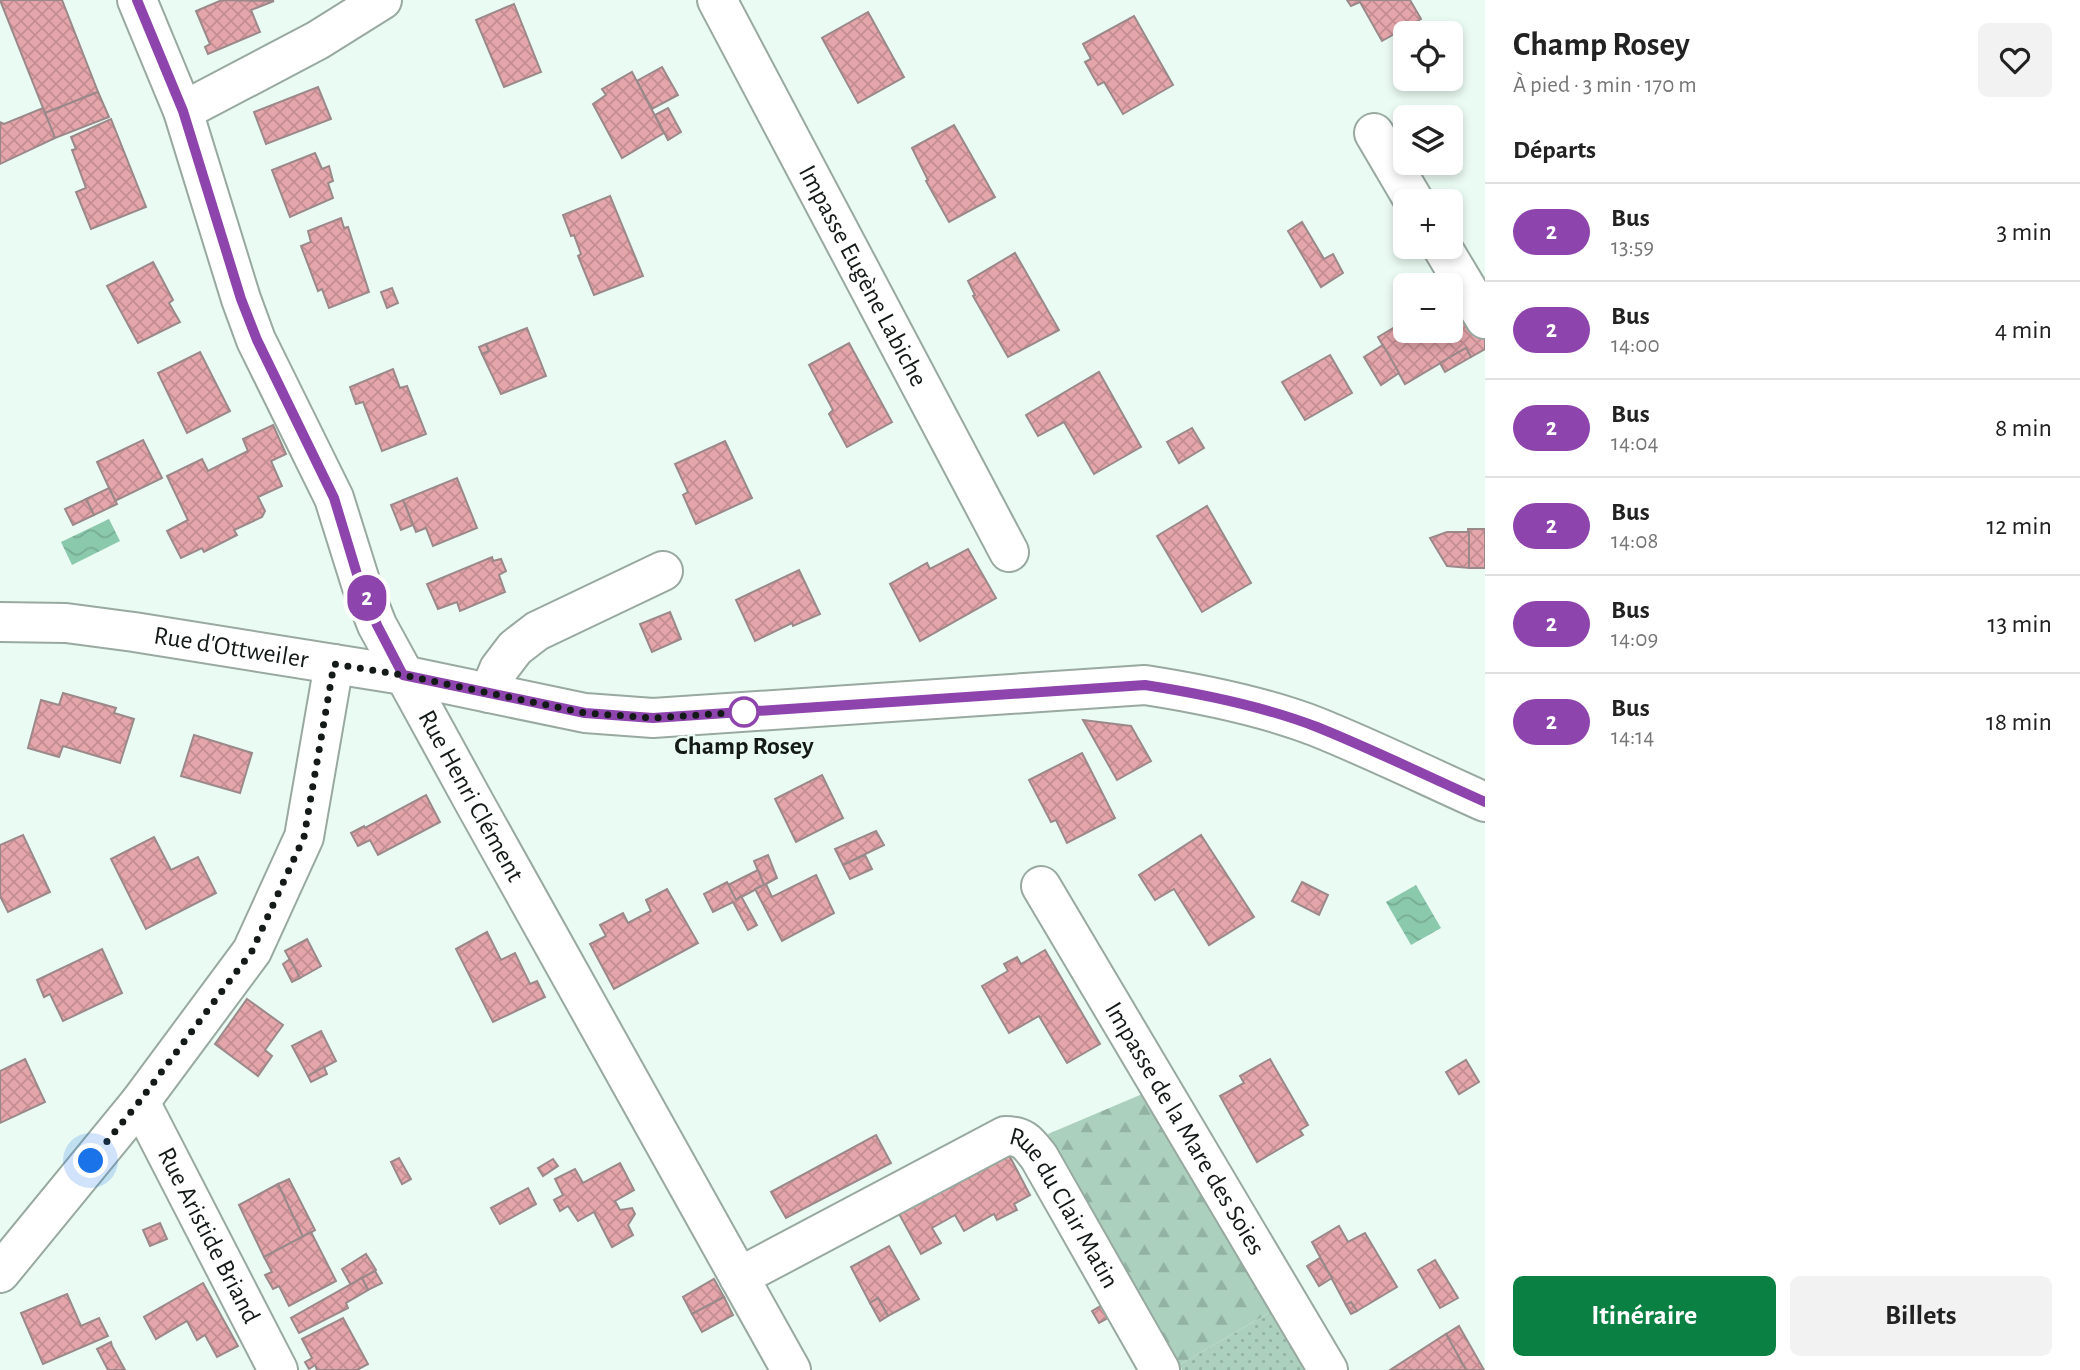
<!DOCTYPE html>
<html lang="fr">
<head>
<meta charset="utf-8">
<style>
  body { margin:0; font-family:"Alegreya Sans",sans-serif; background:#f2f2f2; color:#222; height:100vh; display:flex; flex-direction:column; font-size:26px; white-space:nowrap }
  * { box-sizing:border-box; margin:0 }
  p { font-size:23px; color:#767676 }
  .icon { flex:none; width:38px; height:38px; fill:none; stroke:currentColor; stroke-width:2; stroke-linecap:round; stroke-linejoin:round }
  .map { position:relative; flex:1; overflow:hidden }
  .sheet { display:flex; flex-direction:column; background:#fff; width:595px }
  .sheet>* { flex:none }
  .badge { padding:0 14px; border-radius:23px; font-size:24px; line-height:46px }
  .controls { position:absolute; left:1393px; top:21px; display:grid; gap:14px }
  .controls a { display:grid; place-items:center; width:70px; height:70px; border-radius:10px; background:#fff; box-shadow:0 4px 10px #0003; font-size:35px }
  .you { position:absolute; width:35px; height:35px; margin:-18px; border:5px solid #fff; border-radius:50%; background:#1a73e8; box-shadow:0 0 0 10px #1a73e833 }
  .map>.badge { position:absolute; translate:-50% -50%; box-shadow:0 0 0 4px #fff }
  h2 { padding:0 28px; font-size:26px; line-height:63px }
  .round { display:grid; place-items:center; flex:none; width:74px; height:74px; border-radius:10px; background:#f2f2f2 }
  .overview { display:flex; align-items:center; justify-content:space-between; height:119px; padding:0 28px }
  h1 { font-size:33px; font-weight:600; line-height:52px }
  .action { display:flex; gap:14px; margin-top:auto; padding:14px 28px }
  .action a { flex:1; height:80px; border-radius:10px; background:#0b8043; color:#fff; font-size:28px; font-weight:600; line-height:80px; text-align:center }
  .action a+a { background:#f2f2f2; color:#222 }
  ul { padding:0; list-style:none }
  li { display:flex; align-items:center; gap:21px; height:98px; padding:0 28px; border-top:2px solid #e0e0e0 }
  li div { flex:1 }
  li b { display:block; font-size:26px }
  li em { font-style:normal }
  li .badge { min-width:77px; font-weight:700; text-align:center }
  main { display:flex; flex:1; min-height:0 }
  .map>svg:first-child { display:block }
  .grass { fill:url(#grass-dots) }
  .forest { fill:url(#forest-firs) }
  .water { fill:url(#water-waves) }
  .building { fill:url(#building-cross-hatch); stroke:#9b898a; stroke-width:2 }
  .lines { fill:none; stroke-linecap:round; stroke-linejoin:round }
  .minor-casing { stroke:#98a9a0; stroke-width:42 }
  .minor { stroke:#fff; stroke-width:38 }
  .line-casing { stroke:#fff; stroke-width:16 }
  .line { stroke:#8e44ad; stroke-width:10 }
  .walk { stroke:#141a17; stroke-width:7; stroke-dasharray:0 12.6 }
  .stop-dot { fill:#fff; stroke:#8e44ad; stroke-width:3.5 }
  .labels { text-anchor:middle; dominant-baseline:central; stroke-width:5; stroke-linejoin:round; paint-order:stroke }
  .street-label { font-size:26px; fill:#141a17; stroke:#eafbf3 }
  .stop-label { font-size:26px; font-weight:bold; fill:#141a17; stroke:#eafbf3 }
</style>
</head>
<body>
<main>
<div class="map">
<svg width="1485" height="1370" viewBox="0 0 1485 1370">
  <defs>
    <pattern id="grass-dots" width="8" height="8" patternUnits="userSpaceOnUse" patternTransform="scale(1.75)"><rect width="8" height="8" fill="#abd0be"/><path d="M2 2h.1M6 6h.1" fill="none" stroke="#92b2a3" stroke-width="1.8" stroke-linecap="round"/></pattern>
    <pattern id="forest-firs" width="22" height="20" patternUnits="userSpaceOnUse" patternTransform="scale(1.75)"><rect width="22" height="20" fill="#abd0be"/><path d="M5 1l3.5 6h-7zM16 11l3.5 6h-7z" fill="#92b2a3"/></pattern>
    <pattern id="water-waves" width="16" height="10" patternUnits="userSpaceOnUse" patternTransform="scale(1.75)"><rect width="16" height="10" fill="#8bc9ad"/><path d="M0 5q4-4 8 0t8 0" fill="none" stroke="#77ac94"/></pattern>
    <pattern id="building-cross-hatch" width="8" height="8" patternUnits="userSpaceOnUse" patternTransform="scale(1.75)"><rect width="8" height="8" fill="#e4a5ab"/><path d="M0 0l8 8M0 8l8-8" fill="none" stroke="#c38d92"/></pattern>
  </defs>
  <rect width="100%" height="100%" fill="#eafbf3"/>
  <!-- grass -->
  <path class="grass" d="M1274 1310 1310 1370H1182L1179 1365Z"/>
  <!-- forest -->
  <path class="forest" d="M1147 1092 1274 1310 1179 1365 1048 1134Z"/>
  <!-- water -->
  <g class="water">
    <path d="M109 519 120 541 72 565 61 542Z"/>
    <path d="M1416 885 1441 928 1411 945 1386 902Z"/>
  </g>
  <!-- building -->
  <g class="building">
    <path d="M0 0H62L98 92 45 113Z"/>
    <path d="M222 0 274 1 251 10 260 32 208 54 205 47 210 44 196 11Z"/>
    <path d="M1347 0H1410L1421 19 1382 41 1360 2 1351 6Z"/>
    <path d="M514 4 541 72 504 87 476 20Z"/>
    <path d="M868 12 904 77 858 103 822 38Z"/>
    <path d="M1134 16 1173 85 1123 114 1104 82 1098 85 1085 62 1091 59 1083 44Z"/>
    <path d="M662 67 678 95 652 109 637 81Z"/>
    <path d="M632 72 664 133 622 158 593 104 606 95 602 89Z"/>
    <path d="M318 87 331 119 266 144 254 112Z"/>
    <path d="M98 92 109 117 55 138 45 113Z"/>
    <path d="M43 108 55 138 0 164V122L4 124Z"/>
    <path d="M668 108 681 132 668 140 655 115Z"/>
    <path d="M111 119 146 207 91 229 76 192 86 188 72 150 76 149 71 137Z"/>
    <path d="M954 125 995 197 949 222 926 181 928 180 912 148Z"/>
    <path d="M315 153 322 169 329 166 333 181 328 183 333 198 290 217 272 170Z"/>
    <path d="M610 196 643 276 594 295 578 256 581 254 574 235 571 236 563 215Z"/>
    <path d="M341 218 344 228 348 227 369 292 329 308 322 289 318 291 301 246 311 242 308 231Z"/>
    <path d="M1302 222 1324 259 1333 254 1343 273 1321 287 1288 231Z"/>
    <path d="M1015 253 1059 330 1008 357 973 296 975 295 968 281Z"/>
    <path d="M153 262 173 300 169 303 180 322 138 343 107 286Z"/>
    <path d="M392 288 398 303 387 308 381 292Z"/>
    <path d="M1457 291 1485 340V349L1471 357 1466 348 1405 384 1378 337 1405 321V331H1451V295Z"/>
    <path d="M527 328 546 376 501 394 482 354 489 351 486 344Z"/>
    <path d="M849 343 892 422 847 447 829 414 833 410 809 365Z"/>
    <path d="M486 344 489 351 482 354 479 347Z"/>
    <path d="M1383 345 1399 373 1381 385 1364 357Z"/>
    <path d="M1466 348 1471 357 1445 372 1440 363Z"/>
    <path d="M200 352 230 411 187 433 158 373Z"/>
    <path d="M1330 355 1352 393 1305 420 1282 382Z"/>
    <path d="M393 369 400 388 407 386 426 434 382 451 363 402 356 404 350 387Z"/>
    <path d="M1099 372 1141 447 1094 474 1064 422 1038 436 1026 415Z"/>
    <path d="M273 425 286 454 271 461 282 486 258 497 265 511 262 517 234 530 237 535 204 552 202 548 181 558 167 531 188 520 167 476 202 459 208 471 248 451 243 439Z"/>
    <path d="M1192 428 1204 448 1179 463 1167 442Z"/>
    <path d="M143 440 162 478 115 501 97 462Z"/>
    <path d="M725 441 752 498 696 524 683 495 688 492 675 464Z"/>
    <path d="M457 478 477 528 433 546 426 528 416 532 403 500Z"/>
    <path d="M109 488 117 504 94 515 86 499Z"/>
    <path d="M86 499 94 515 73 525 65 509Z"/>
    <path d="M403 500 413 525 401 530 391 505Z"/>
    <path d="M1207 506 1251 583 1202 612 1157 536Z"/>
    <path d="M1468 529H1485V568H1469Z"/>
    <path d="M1447 532H1469V568L1447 566 1430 538Z"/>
    <path d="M968 549 996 598 920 641 890 584 927 563 930 569Z"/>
    <path d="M492 557 493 561 501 559 506 571 499 575 505 592 460 611 457 602 438 609 427 584Z"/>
    <path d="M799 570 820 614 793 626 792 623 755 641 736 600Z"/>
    <path d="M670 612 681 639 652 652 640 624Z"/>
    <path d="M63 693 116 708 114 713 134 719 120 763 63 746 59 757 28 748 41 700 59 705Z"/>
    <path d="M1083 720 1131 726 1151 761 1117 780Z"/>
    <path d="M194 735 252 753 240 793 181 776Z"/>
    <path d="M1082 753 1115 818 1067 843 1056 820 1051 822 1029 780Z"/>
    <path d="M822 775 843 818 796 842 775 799Z"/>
    <path d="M426 795 440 822 378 855 370 840 358 846 351 833 364 826 365 828Z"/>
    <path d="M876 831 884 845 843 865 835 849Z"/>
    <path d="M23 835 50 892 8 912 0 896V845Z"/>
    <path d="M1201 835 1254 917 1209 945 1174 889 1155 900 1139 875Z"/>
    <path d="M154 837 171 870 198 857 216 893 146 929 111 859Z"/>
    <path d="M768 855 777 878 764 885 754 861Z"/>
    <path d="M865 855 872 869 850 879 843 865Z"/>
    <path d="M758 870 764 885 736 900 728 885Z"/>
    <path d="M816 875 834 913 782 941 755 889 766 884 772 897Z"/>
    <path d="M727 882 736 900 741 896 757 925 748 930 733 902 713 912 704 894Z"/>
    <path d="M1302 882 1328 895 1319 915 1292 901Z"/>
    <path d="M667 889 698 943 614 989 590 944 606 936 600 925 623 913 628 923 651 911 646 900Z"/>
    <path d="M487 932 501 960 515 953 530 984 537 981 545 997 493 1022 456 949Z"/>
    <path d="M307 939 321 966 300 978 285 951Z"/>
    <path d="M102 949 122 993 63 1021 50 994 44 997 37 980Z"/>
    <path d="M1045 950 1100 1044 1067 1063 1039 1016 1009 1033 982 986 1008 971 1004 964 1017 957 1021 964Z"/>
    <path d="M290 959 300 978 292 982 283 964Z"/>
    <path d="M247 999 283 1025 265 1050 272 1056 258 1076 215 1044Z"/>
    <path d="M321 1031 336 1061 308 1076 292 1046Z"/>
    <path d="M25 1059 45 1102 0 1123V1071Z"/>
    <path d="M1270 1059 1308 1125 1300 1130 1303 1135 1257 1162 1220 1096 1244 1083 1240 1076Z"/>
    <path d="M1466 1060 1479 1082 1459 1094 1446 1072Z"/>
    <path d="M324 1067 327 1074 311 1082 308 1076Z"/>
    <path d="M876 1135 891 1163 786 1218 771 1192Z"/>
    <path d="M1008 1153 1030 1195 1014 1204 1017 1210 997 1220 994 1214 964 1231 955 1215 932 1228 941 1243 921 1254 898 1212Z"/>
    <path d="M399 1158 411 1179 402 1184 391 1162Z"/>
    <path d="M553 1159 558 1166 543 1176 538 1168Z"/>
    <path d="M620 1163 634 1190 615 1201 620 1210 632 1208 635 1214 628 1225 633 1235 612 1247 594 1212 578 1221 568 1206 560 1211 554 1200 563 1195 555 1179 575 1169 583 1183Z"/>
    <path d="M289 1179 315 1230 303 1237 278 1184Z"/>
    <path d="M278 1184 303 1237 264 1257 239 1205Z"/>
    <path d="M528 1188 536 1204 500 1224 491 1208Z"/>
    <path d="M160 1223 167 1239 150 1246 143 1230Z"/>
    <path d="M1339 1226 1348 1242 1365 1233 1397 1287 1357 1311 1351 1302 1346 1305 1312 1242Z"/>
    <path d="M311 1232 336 1281 289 1306 279 1286 273 1289 265 1275 272 1272 264 1257Z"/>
    <path d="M889 1246 919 1299 888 1316 878 1298 870 1303 851 1267Z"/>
    <path d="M366 1254 376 1270 351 1285 342 1269Z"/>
    <path d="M1320 1258 1332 1278 1319 1286 1307 1266Z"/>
    <path d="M1435 1260 1458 1298 1440 1308 1418 1270Z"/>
    <path d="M375 1271 382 1283 368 1290 362 1278Z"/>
    <path d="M362 1278 368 1290 346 1303 348 1308 299 1333 291 1318Z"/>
    <path d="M714 1279 724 1297 692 1314 683 1297Z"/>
    <path d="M203 1283 238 1346 217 1357 205 1335 197 1340 187 1321 156 1339 144 1317Z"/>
    <path d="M67 1294 81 1326 99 1318 108 1336 43 1364 21 1313Z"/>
    <path d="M724 1297 733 1315 702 1332 692 1314Z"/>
    <path d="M878 1298 888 1316 880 1321 870 1303Z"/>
    <path d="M1109 1301 1115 1314 1099 1323 1092 1311Z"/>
    <path d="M1351 1302 1357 1311 1351 1314 1346 1305Z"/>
    <path d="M343 1318 368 1364 357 1370H317L315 1365 309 1369 305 1362 312 1358 302 1339Z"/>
    <path d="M1459 1326 1484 1370H1466L1446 1334Z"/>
    <path d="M1446 1334 1466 1370H1390Z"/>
    <path d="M111 1342 112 1346 125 1370H108L97 1349Z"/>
  </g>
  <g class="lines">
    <!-- minor casing -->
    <g class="minor-casing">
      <g id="minor">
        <path id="s1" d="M137 0 183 111 241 299 256 340 334 498 361 584 377 625 474 802 791 1370"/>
        <path id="s2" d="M717 0 1009 552"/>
        <path d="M183 111 318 40 382 0"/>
        <path d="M1374 133 1414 201"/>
        <path d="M1442 247 1485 319"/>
        <path id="s3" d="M0 622 66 623 134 632 403 675 585 713 653 718 1145 685C1203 694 1263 706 1317 727 1374 750 1429 777 1485 802"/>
        <path d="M489 693 499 669 515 648 537 631 663 571"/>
        <path id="s4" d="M1041 886 1328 1370"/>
        <path id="s5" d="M140 1102 278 1370"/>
        <path d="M0 1273 140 1102 252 951 304 837 334 664"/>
        <path id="s6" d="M739 1277 1005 1136C1024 1136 1028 1143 1039 1157L1160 1370"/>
      </g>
    </g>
    <!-- minor -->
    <use href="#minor" class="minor"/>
  </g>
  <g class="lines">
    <!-- line casing -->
    <g class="line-casing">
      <path id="line" d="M137 0 183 111 241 299 257 340 334 498 360 584 377 625 403 675 585 713 653 718 1145 685C1203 694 1263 706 1317 727 1374 750 1429 777 1485 802"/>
    </g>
    <!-- line -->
    <use href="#line" class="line"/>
    <!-- walk -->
    <path class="walk" d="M91 1161 139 1102 252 951 304 837 334 664 403 675 585 713 653 718 744 712"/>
  </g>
  <!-- markers -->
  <circle class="stop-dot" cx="744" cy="712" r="14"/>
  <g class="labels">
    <!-- street labels -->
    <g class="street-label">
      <text stroke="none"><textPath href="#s2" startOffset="312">Impasse Eugène Labiche</textPath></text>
      <text stroke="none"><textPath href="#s3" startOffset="233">Rue d'Ottweiler</textPath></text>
      <text stroke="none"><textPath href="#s1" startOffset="866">Rue Henri Clément</textPath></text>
      <text stroke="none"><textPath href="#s4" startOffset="282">Impasse de la Mare des Soies</textPath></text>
      <text stroke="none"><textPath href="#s6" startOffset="399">Rue du Clair Matin</textPath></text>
      <text stroke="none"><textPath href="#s5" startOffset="150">Rue Aristide Briand</textPath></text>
    </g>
    <!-- stop labels -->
    <g class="stop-label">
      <text x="744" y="746">Champ Rosey</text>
    </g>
  </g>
</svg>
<div class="controls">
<a><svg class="icon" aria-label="locate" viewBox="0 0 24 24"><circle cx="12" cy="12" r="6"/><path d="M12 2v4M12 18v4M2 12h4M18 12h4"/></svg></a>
<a><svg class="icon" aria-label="layers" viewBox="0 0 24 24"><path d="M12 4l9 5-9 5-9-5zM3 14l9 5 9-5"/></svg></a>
<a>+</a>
<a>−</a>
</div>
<div class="you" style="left:91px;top:1161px"></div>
<b class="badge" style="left:367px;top:598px;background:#8e44ad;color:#fff">2</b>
</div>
<section class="sheet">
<div class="overview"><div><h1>Champ Rosey</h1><p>À pied · 3 min · 170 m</p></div><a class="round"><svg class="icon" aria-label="heart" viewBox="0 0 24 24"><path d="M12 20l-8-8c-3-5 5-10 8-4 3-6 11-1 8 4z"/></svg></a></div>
<h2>Départs</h2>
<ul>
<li><span class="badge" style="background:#8e44ad;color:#fff">2</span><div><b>Bus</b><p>13:59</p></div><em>3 min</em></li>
<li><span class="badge" style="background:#8e44ad;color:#fff">2</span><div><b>Bus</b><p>14:00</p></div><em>4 min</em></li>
<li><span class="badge" style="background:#8e44ad;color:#fff">2</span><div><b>Bus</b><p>14:04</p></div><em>8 min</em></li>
<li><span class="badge" style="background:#8e44ad;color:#fff">2</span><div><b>Bus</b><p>14:08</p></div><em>12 min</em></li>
<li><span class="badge" style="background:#8e44ad;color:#fff">2</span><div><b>Bus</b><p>14:09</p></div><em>13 min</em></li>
<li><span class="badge" style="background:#8e44ad;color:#fff">2</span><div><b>Bus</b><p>14:14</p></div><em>18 min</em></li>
</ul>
<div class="action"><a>Itinéraire</a><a>Billets</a></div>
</section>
</main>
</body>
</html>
